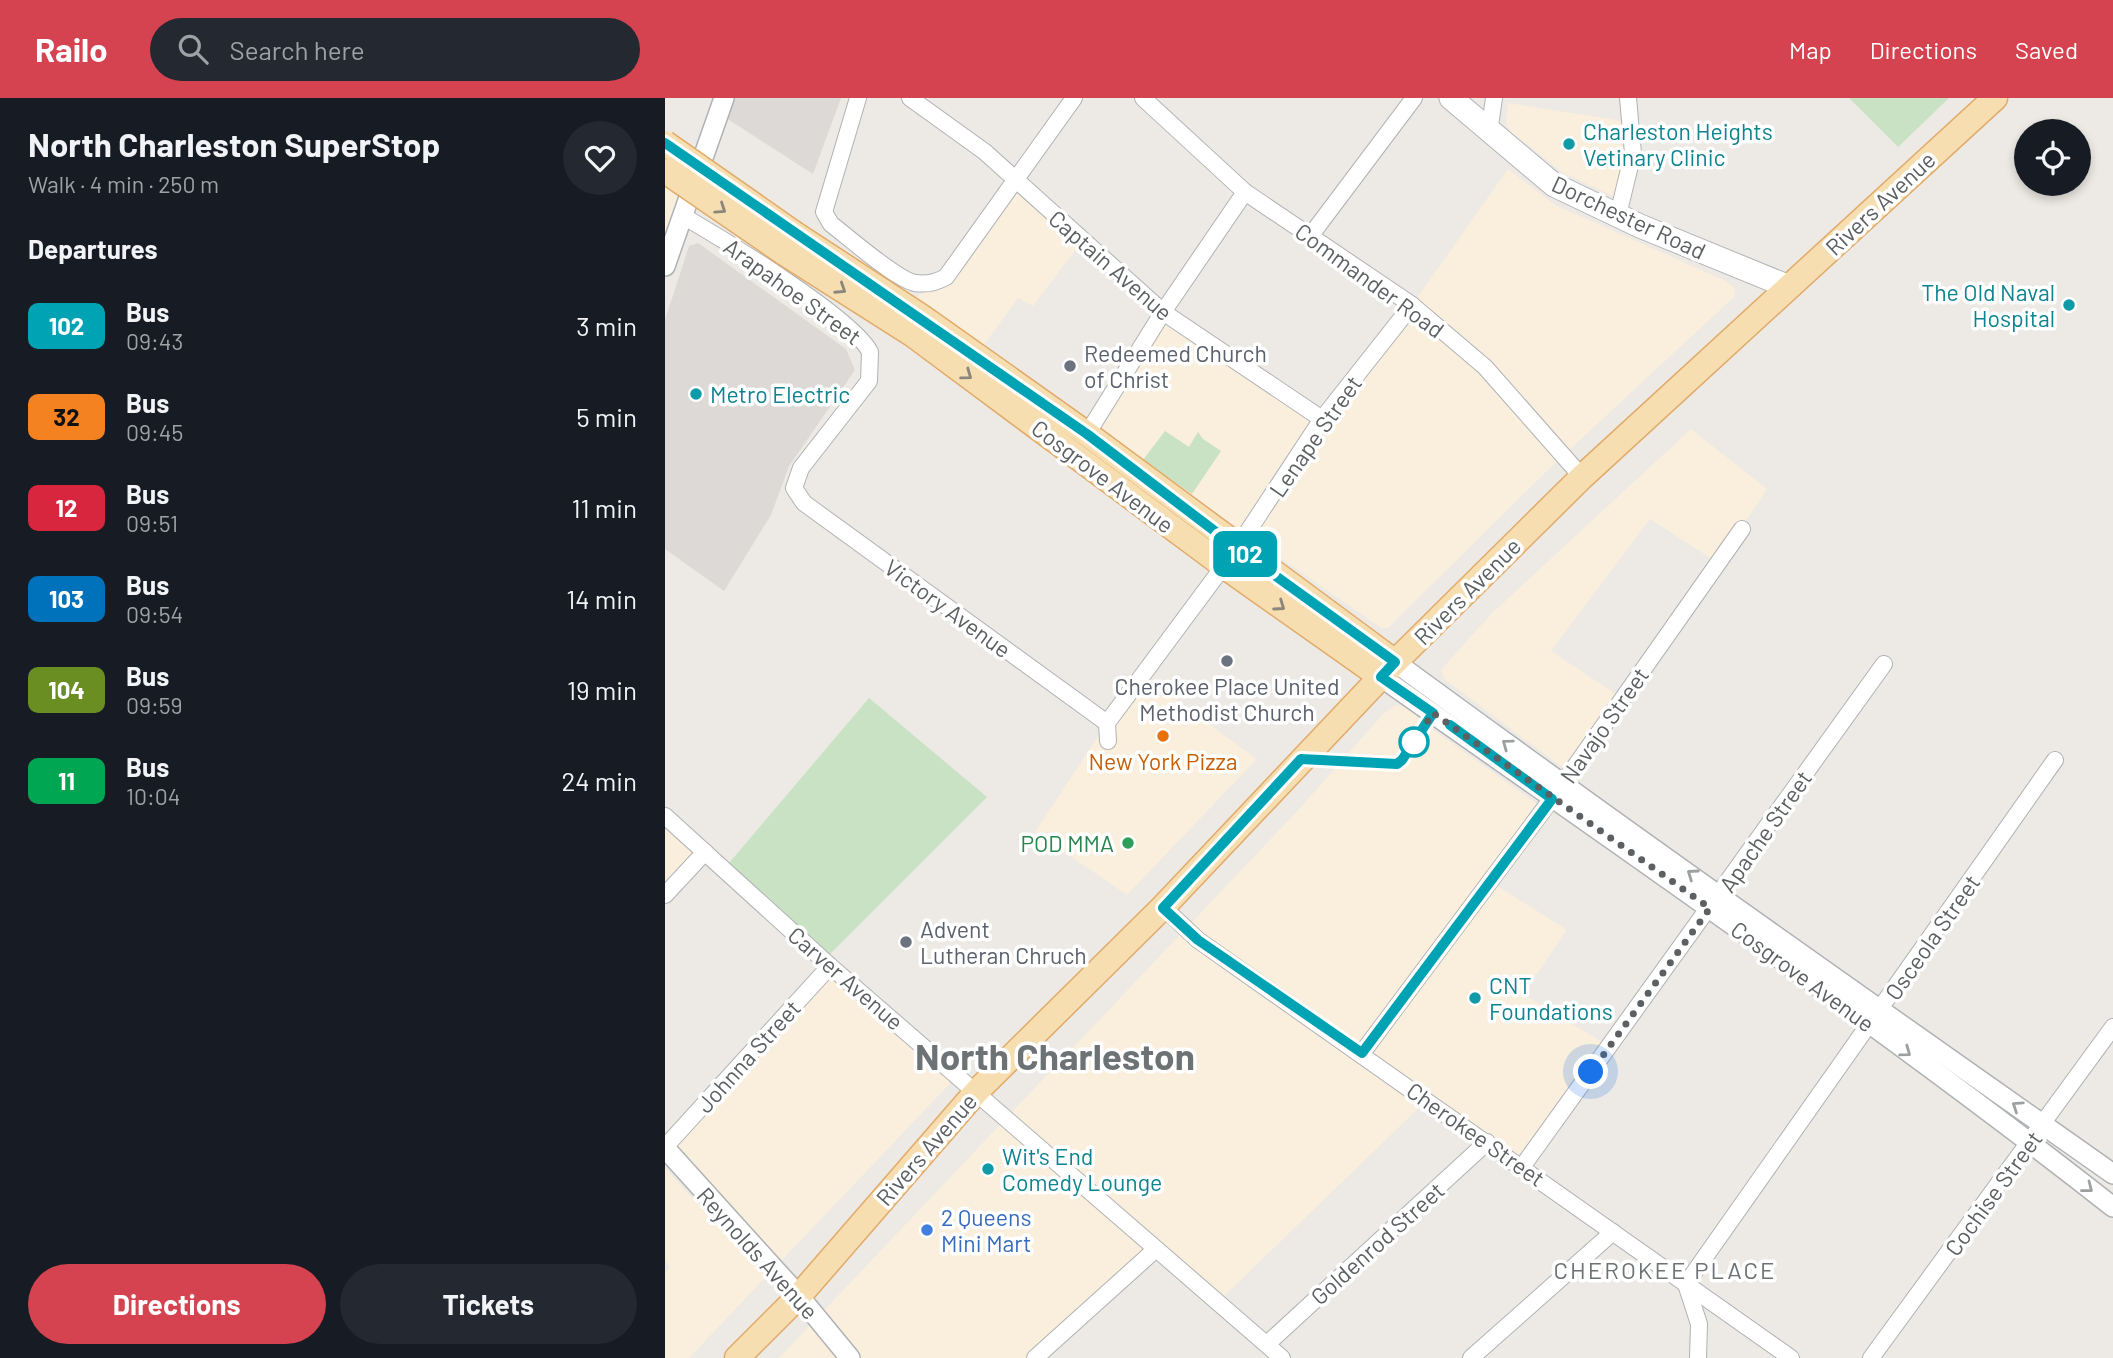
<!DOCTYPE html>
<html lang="en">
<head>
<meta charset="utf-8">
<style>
  body { margin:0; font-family:Barlow,sans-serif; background:#242831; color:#f1f3f6; height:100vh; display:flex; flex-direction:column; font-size:26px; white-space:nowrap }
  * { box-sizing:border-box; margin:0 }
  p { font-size:23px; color:#9ea1a6 }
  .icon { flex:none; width:38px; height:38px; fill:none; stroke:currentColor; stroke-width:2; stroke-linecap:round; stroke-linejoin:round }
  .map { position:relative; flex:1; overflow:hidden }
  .drawer { display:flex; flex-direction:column; background:#171b24; width:665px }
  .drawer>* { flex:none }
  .badge { padding:0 14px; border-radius:10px; font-size:24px; line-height:46px }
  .controls { position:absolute; left:1349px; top:21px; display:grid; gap:14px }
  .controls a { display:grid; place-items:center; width:77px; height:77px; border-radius:50%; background:#171b24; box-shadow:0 4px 10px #0003; font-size:35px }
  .you { position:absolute; width:35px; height:35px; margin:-18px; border:5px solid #fff; border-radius:50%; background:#1a73e8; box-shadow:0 0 0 10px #1a73e833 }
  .map>.badge { position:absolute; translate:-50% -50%; box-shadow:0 0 0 4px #fff }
  h2 { padding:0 28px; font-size:26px; line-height:63px }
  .round { display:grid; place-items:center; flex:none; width:74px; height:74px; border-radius:37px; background:#242831 }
  .overview { display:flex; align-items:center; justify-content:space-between; height:119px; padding:0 28px }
  h1 { font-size:33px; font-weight:700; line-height:52px }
  .button { display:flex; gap:14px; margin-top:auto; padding:14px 28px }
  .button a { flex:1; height:80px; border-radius:42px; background:#d54250; color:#fff; font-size:28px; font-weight:700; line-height:80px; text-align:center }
  .button a+a { background:#242831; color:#f1f3f6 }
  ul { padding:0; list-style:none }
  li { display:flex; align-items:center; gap:21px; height:91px; padding:0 28px }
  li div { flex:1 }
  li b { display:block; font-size:26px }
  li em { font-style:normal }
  li .badge { min-width:77px; font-weight:700; text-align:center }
  header { display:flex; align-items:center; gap:42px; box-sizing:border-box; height:98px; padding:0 35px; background:#d54250; color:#fff }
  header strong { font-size:33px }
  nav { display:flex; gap:38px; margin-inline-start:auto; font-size:24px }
  .search { width:490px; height:63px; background:#242831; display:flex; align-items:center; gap:18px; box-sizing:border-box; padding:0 24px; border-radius:38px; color:#9ea1a6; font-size:26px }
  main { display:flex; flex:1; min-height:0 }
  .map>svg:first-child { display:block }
  .commercial { fill:#faeedc }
  .industrial { fill:#dcd9d6 }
  .green { fill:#c9e2c3 }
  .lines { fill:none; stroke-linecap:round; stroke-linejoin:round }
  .minor-casing { stroke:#afb2b5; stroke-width:18 }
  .tertiary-casing { stroke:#afb2b5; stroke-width:22 }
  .secondary-casing { stroke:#b1b4b8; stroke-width:25 }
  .primary-casing { stroke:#e1aa69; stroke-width:27 }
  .minor { stroke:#fff; stroke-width:16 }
  .tertiary { stroke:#fff; stroke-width:19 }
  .secondary { stroke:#fff; stroke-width:23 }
  .primary { stroke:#f6deb0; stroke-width:24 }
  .primary-bridge-casing { stroke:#e1aa69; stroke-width:27; stroke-linecap:butt }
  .primary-bridge { stroke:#f6deb0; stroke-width:24 }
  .oneway { stroke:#8a867a }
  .oneway2 { stroke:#9da0a1 }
  .line-casing { stroke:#fff; stroke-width:16 }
  .line { stroke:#00a3b4; stroke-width:10 }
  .walk { stroke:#5c6063; stroke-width:7; stroke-dasharray:0 12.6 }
  .culture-dot { fill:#0f9aa8; stroke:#fff; stroke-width:2.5 }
  .worship-dot { fill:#6b7280; stroke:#fff; stroke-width:2.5 }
  .food-dot { fill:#e8710a; stroke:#fff; stroke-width:2.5 }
  .stop-dot { fill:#fff; stroke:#00a3b4; stroke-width:3.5 }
  .leisure-dot { fill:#2e9e5b; stroke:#fff; stroke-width:2.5 }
  .shop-dot { fill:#3f7fe0; stroke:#fff; stroke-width:2.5 }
  .labels { text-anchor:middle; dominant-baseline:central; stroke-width:7; stroke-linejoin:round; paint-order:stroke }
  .culture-label { font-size:23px; fill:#0d838f; stroke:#fff; text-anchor:start }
  .street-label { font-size:23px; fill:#5c6063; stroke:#fff }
  .worship-label { font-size:23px; fill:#5b616d; stroke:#fff; text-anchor:start }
  .food-label { font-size:23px; fill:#c56008; stroke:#fff }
  .leisure-label { font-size:23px; fill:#27864d; stroke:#fff; text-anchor:end }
  .shop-label { font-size:23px; fill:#366cbe; stroke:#fff; text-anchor:start }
  .neighbourhood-label { font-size:24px; letter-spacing:2px; fill:#6d7275; stroke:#fff }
  .town-label { font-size:37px; font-weight:bold; fill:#6d7275; stroke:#fff }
</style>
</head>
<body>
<header>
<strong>Railo</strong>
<div class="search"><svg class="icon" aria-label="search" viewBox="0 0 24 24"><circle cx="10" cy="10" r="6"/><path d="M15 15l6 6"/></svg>Search here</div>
<nav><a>Map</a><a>Directions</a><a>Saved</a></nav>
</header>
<main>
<section class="drawer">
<div class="overview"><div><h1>North Charleston SuperStop</h1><p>Walk · 4 min · 250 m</p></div><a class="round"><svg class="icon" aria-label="heart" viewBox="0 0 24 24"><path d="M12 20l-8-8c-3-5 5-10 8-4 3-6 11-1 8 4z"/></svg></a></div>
<h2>Departures</h2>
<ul>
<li><span class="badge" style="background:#00a3b4;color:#fff">102</span><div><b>Bus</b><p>09:43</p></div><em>3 min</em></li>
<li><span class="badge" style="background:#f58220;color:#111">32</span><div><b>Bus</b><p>09:45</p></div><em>5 min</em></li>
<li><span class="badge" style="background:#d7263d;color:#fff">12</span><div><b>Bus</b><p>09:51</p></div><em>11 min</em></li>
<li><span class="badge" style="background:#0072bc;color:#fff">103</span><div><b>Bus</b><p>09:54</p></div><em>14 min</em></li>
<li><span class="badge" style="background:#6b8e23;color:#fff">104</span><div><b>Bus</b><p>09:59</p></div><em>19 min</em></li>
<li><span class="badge" style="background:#00a651;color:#fff">11</span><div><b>Bus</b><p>10:04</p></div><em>24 min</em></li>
</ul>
<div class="button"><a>Directions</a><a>Tickets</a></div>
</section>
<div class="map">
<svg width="1448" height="1260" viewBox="0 0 1448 1260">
  <rect width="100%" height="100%" fill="#ede9e4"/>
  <!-- commercial -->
  <g class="commercial">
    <path d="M843 5 965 24 956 102 897 74 846 34 841 26Z"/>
    <path d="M843 71 890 107 1061 183 1069 190 1070 198 886 369 723 530H716L430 330 498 214 657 321 747 207Z"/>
    <path d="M348 82 417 143 368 208 353 200 316 251 248 205 261 186 272 184Z"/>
    <path d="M0 89 22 106 0 171Z"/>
    <path d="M1026 331 1102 391 1053 465 985 421 886 553 958 601 905 675 779 581 776 572 826 516Z"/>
    <path d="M478 578 592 661 462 797 370 734 442 625Z"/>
    <path d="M731 607 742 609 770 633 879 711 825 783 902 832 858 896 942 947 857 1069 762 1002 553 1204 490 1151 370 1260H114L635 710 718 616Z"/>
    <path d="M0 718 40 754 0 797Z"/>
    <path d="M165 868 293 977 24 1260H0V1175L5 1169 0 1163V1070L48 1123 57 1114 0 1050Z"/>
  </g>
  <!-- industrial -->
  <g class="industrial">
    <path d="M69 0H176L148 76 61 20Z"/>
    <path d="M33 145 181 251 190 272 124 368 106 417 59 493 0 451V222L24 148Z"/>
  </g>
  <!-- green -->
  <g class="green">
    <path d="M1184 0H1284L1233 49Z"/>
    <path d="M500 333 524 349 533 334 538 341 556 353 527 396 478 362Z"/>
    <path d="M204 600 322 699 159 862 59 771Z"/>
  </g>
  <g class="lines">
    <!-- minor casing -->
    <g class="minor-casing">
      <g id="minor">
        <path d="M193 0 159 114 166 126C183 139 232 182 250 185 262 187 272 184 281 179L409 0"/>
        <path d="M245 0 320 54 498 214 657 321"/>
        <path d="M478 0 580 94 747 207 820 269 917 379"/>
        <path d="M824 35 829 0"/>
        <path d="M953 117 968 55 963 0"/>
        <path d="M18 118C56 140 188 220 205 254L204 283 136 370 129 390 139 405 442 625"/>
        <path d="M646 137 749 0"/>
        <path d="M422 336 498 214 580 94"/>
        <path d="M443 643 442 625 572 450 657 321 747 207"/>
        <path d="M0 718 165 868 617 1260"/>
        <path d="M0 797 40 754"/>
        <path d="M498 809 533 842 1126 1260"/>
        <path d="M697 955 897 687 1077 431"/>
        <path d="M0 1049 165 868"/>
        <path d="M857 1069 1219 566"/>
        <path d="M602 1246 822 1044"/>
        <path d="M370 1260 491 1151"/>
        <path d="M806 1260 948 1134"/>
        <path d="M1033 1260 1034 1226 1021 1186 1390 662"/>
        <path d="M1206 1260 1448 929"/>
      </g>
    </g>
    <!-- tertiary casing -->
    <g class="tertiary-casing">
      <g id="tertiary">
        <path d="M0 168 59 0"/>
        <path d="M730 564C967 738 1208 907 1448 1076"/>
        <path d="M716 579C962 753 1211 923 1448 1109"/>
        <path d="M0 1050 134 1198 185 1260"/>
      </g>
    </g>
    <!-- secondary casing -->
    <g class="secondary-casing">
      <path id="secondary" d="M786 0 889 87 975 128 1124 189"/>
    </g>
    <!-- primary casing -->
    <g class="primary-casing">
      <g id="primary">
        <path d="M130 136 257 219 422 336 730 564"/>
        <path d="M118 154 247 236 559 468 716 579"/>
        <path d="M72 1260 134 1198 312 993 498 809 730 564 917 379 1330 0"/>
      </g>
    </g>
    <!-- minor -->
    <use href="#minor" class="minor"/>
    <!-- tertiary -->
    <use href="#tertiary" class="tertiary"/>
    <!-- secondary -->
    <use href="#secondary" class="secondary"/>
    <!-- primary -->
    <use href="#primary" class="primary"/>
    <!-- primary-bridge casing -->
    <g class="primary-bridge-casing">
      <g id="primary-bridge">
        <path d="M0 45 130 136"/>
        <path d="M0 73 118 154"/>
      </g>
    </g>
    <!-- primary-bridge -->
    <use href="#primary-bridge" class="primary-bridge"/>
  </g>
  <!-- one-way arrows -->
  <defs><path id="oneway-chevron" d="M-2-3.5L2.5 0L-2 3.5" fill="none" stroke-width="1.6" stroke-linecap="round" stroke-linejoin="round" transform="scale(1.75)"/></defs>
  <g class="oneway">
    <use href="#oneway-chevron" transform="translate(56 111) rotate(34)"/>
    <use href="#oneway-chevron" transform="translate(176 191) rotate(33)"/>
    <use href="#oneway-chevron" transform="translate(302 277) rotate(36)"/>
    <use href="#oneway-chevron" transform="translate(615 508) rotate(35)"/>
  </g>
  <g class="oneway2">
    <use href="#oneway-chevron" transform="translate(842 646) rotate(-144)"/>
    <use href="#oneway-chevron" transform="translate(1027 776) rotate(-145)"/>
    <use href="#oneway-chevron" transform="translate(1241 954) rotate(36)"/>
    <use href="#oneway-chevron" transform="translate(1352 1008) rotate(-146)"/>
    <use href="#oneway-chevron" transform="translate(1423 1090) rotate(38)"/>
  </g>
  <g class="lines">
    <!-- line casing -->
    <g class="line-casing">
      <path id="line" d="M0 45 422 336 572 450 730 564 716 579 768 615 737 662 732 666 636 661 498 810 533 842 697 955 887 701 785 627"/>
    </g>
    <!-- line -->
    <use href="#line" class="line"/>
    <!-- walk -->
    <path class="walk" d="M749 644 768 615 1045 810 926 974"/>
  </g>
  <!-- markers -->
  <g class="culture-dot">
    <circle cx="904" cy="46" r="7"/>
    <circle cx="1404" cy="207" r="7"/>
    <circle cx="31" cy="296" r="7"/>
    <circle cx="810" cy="900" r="7"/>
    <circle cx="323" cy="1071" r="7"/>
  </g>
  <g class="worship-dot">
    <circle cx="405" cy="268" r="7"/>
    <circle cx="562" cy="563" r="7"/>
    <circle cx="241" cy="844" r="7"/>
  </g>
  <circle class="food-dot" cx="498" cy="638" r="7"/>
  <circle class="stop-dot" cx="749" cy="644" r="14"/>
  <circle class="leisure-dot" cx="463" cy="745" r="7"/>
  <circle class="shop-dot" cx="262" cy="1132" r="7"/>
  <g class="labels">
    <!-- culture labels -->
    <g class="culture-label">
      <text x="918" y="33">Charleston Heights<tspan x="918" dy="26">Vetinary Clinic</tspan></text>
      <text x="1390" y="194" text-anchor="end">The Old Naval<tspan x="1390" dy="26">Hospital</tspan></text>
      <text x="45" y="296">Metro Electric</text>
      <text x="824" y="887">CNT<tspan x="824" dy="26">Foundations</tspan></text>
      <text x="337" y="1058">Wit's End<tspan x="337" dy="26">Comedy Lounge</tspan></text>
    </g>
    <!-- street labels -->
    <g class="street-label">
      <text transform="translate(1215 105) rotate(-43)">Rivers Avenue</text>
      <text transform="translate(964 119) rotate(25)">Dorchester Road</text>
      <text transform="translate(446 167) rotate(41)">Captain Avenue</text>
      <text transform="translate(705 182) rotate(36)">Commander Road</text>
      <text transform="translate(128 193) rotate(36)">Arapahoe Street</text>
      <text transform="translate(650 338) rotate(-55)">Lenape Street</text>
      <text transform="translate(438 378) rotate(37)">Cosgrove Avenue</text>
      <text transform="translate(802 493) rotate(-45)">Rivers Avenue</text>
      <text transform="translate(283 510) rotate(36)">Victory Avenue</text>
      <text transform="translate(939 627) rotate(-55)">Navajo Street</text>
      <text transform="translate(1100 733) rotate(-55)">Apache Street</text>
      <text transform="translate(1267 839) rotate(-55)">Osceola Street</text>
      <text transform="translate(1138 878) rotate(36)">Cosgrove Avenue</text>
      <text transform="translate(181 880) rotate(41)">Carver Avenue</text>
      <text transform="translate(83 958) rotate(-48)">Johnna Street</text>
      <text transform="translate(811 1036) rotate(35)">Cherokee Street</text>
      <text transform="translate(261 1051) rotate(-49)">Rivers Avenue</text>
      <text transform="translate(1328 1095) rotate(-54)">Cochise Street</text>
      <text transform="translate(712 1145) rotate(-42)">Goldenrod Street</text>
      <text transform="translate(93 1155) rotate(48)">Reynolds Avenue</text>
    </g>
    <!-- worship labels -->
    <g class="worship-label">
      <text x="419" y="255">Redeemed Church<tspan x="419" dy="26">of Christ</tspan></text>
      <text x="562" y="588" text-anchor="middle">Cherokee Place United<tspan x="562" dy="26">Methodist Church</tspan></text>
      <text x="255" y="831">Advent<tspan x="255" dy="26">Lutheran Chruch</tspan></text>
    </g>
    <!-- food labels -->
    <g class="food-label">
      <text x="498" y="663">New York Pizza</text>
    </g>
    <!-- leisure labels -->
    <g class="leisure-label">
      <text x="449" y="745">POD MMA</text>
    </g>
    <!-- shop labels -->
    <g class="shop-label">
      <text x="276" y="1119">2 Queens<tspan x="276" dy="26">Mini Mart</tspan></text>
    </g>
    <!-- neighbourhood labels -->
    <g class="neighbourhood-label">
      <text x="1000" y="1171">CHEROKEE PLACE</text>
    </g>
    <!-- town labels -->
    <g class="town-label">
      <text x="390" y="957">North Charleston</text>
    </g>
  </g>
</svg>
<div class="controls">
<a><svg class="icon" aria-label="locate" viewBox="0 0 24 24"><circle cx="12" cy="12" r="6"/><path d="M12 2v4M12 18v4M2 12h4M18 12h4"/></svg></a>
</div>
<div class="you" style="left:926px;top:974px"></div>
<b class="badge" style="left:580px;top:456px;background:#00a3b4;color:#fff">102</b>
</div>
</main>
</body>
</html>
